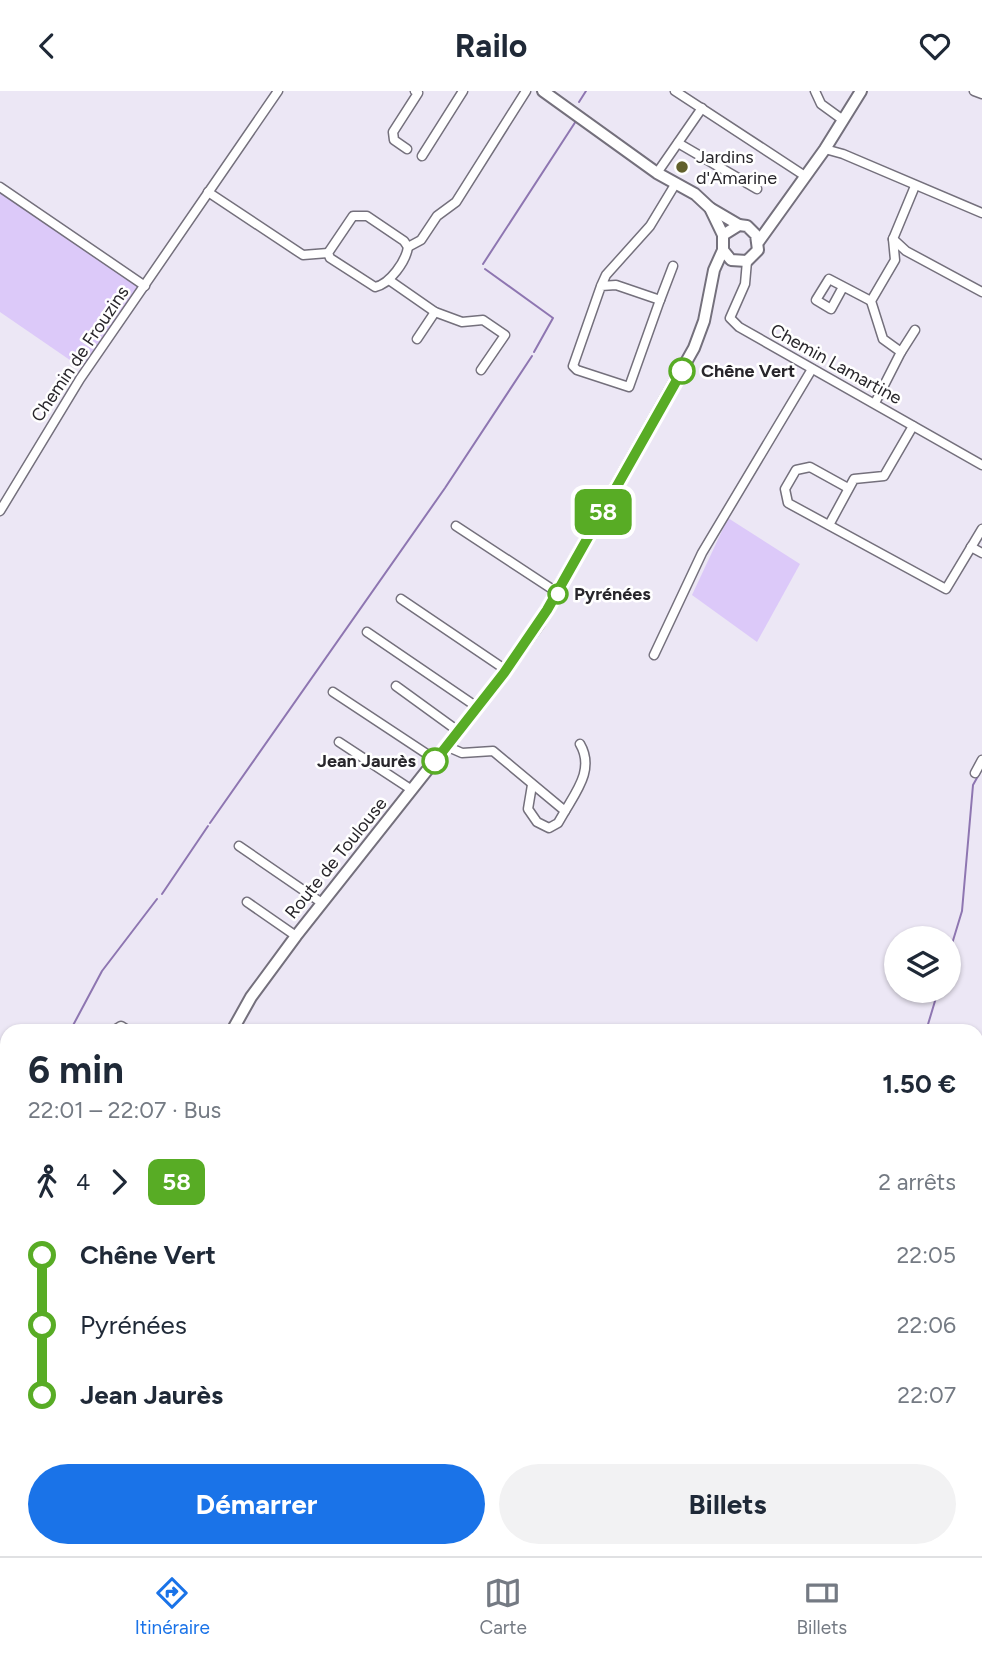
<!DOCTYPE html>
<html lang="fr">
<head>
<meta charset="utf-8">
<style>
  body { margin:0; font-family:Figtree,sans-serif; background:#f2f2f3; color:#1f2937; height:100vh; display:flex; flex-direction:column; font-size:26px; white-space:nowrap }
  * { box-sizing:border-box; margin:0 }
  p { font-size:23px; color:#747a83 }
  .icon { flex:none; width:38px; height:38px; fill:none; stroke:currentColor; stroke-width:2; stroke-linecap:round; stroke-linejoin:round }
  .map { position:relative; flex:1; overflow:hidden }
  .drawer { position:absolute; left:0px; top:933px; width:984px; height:534px; display:flex; flex-direction:column; background:#fff; border-radius:21px 21px 0 0; box-shadow:0 2px 5px #0004 }
  .drawer>* { flex:none }
  .badge { padding:0 14px; border-radius:10px; font-size:24px; line-height:46px }
  .fabs { position:absolute; left:884px; top:835px; display:grid; gap:14px }
  .fabs a { display:grid; place-items:center; width:77px; height:77px; border-radius:50%; background:#fff; box-shadow:0 2px 5px #0004; font-size:35px }
  .map>.badge { position:absolute; translate:-50% -50%; box-shadow:0 0 0 4px #fff }
  .legs { display:flex; align-items:center; gap:10px; height:77px; padding:0 28px; font-size:23px }
  .legs p { margin-inline-start:auto }
  .head { display:flex; align-items:center; justify-content:space-between; height:119px; padding:0 28px }
  h1 { font-size:38px; font-weight:700; line-height:52px }
  .cta { display:flex; gap:14px; margin-top:auto; padding:14px 28px }
  .cta a { flex:1; height:80px; border-radius:42px; background:#1a73e8; color:#fff; font-size:28px; font-weight:700; line-height:80px; text-align:center }
  .cta a+a { background:#f2f2f3; color:#1f2937 }
  ul { padding:0 28px; list-style:none }
  li { display:flex; align-items:center; gap:24px; height:70px; font-size:26px }
  li i { display:grid; place-items:center; width:10px; height:100%; margin:0 9px; background:currentColor }
  li i::after { content:''; width:18px; height:18px; margin:-9px; border:5px solid; border-radius:50%; background:#fff }
  li p { margin-inline-start:auto }
  li:first-child i { background:linear-gradient(#0000 50%,currentColor 0) }
  li:last-child i { background:linear-gradient(currentColor 50%,#0000 0) }
  header { display:flex; justify-content:space-between; align-items:center; height:91px; padding:0 28px; background:#fff; font-size:32px; font-weight:700 }
  .tab-bar { display:flex; justify-content:space-around; align-items:center; height:98px; border-top:2px solid #e0e1e3; background:#fff; font-size:19px; color:#747a83 }
  .tab-bar a { display:grid; justify-items:center; gap:4px }
  .tab-bar .on { color:#1a73e8 }
  .map>svg:first-child { display:block }
  .green { fill:#dcc9f9 }
  .lines { fill:none; stroke-linecap:round; stroke-linejoin:round }
  .stream { stroke:#8e76b1; stroke-width:2 }
  .street-casing { stroke:#74707c; stroke-width:11 }
  .secondary-casing { stroke:#74707c; stroke-width:14 }
  .street { stroke:#fff; stroke-width:8 }
  .secondary { stroke:#fff; stroke-width:10 }
  .line-1-casing { stroke:#fff; stroke-width:16 }
  .line-1 { stroke:#58ac25; stroke-width:10 }
  .poi-dot { fill:#61602c; stroke:#fff; stroke-width:2.5 }
  .stop-1-dot { fill:#fff; stroke:#58ac25; stroke-width:3.5 }
  .labels { text-anchor:middle; dominant-baseline:central; stroke-width:5; stroke-linejoin:round; paint-order:stroke }
  .poi-label { font-size:18px; fill:#28262b; stroke:#fff; text-anchor:start }
  .street-label { font-size:18px; fill:#28262b; stroke:#fff }
  .stop-label { font-size:18px; font-weight:bold; fill:#28262b; stroke:#fff; text-anchor:start }
</style>
</head>
<body>
<header><svg class="icon" aria-label="back" viewBox="0 0 24 24"><path d="M15 5l-7 7 7 7"/></svg>Railo<svg class="icon" aria-label="heart" viewBox="0 0 24 24"><path d="M12 20l-8-8c-3-5 5-10 8-4 3-6 11-1 8 4z"/></svg></header>
<div class="map">
<svg width="982" height="1465" viewBox="0 0 982 1465">
  <rect width="100%" height="100%" fill="#ece7f5"/>
  <!-- green -->
  <g class="green">
    <path d="M0 99 139 195 83 278 0 221Z"/>
    <path d="M728 427 800 473 757 551 692 504Z"/>
  </g>
  <g class="lines">
    <!-- stream -->
    <g class="stream">
      <path d="M579 11 586 0"/>
      <path d="M483 173 576 30"/>
      <path d="M485 178 553 227 534 261"/>
      <path d="M210 732 445 397 532 265"/>
      <path d="M162 803 208 735"/>
      <path d="M948 866 962 820 973 694 982 678"/>
      <path d="M70 940 102 880 157 808"/>
      <path d="M926 940 938 900"/>
      <path d="M0 1068 7 1055"/>
      <path d="M976 1234 982 1220"/>
      <path d="M644 1465 647 1460"/>
      <path d="M824 1465 827 1460"/>
    </g>
    <!-- street casing -->
    <g class="street-casing">
      <g id="street">
        <path d="M675 0 805 85"/>
        <path d="M815 0 821 13 843 29"/>
        <path d="M974 0 982 3"/>
        <path d="M678 52 757 98"/>
        <path d="M407 58 394 49 393 41 418 2 415 0"/>
        <path d="M825 58 843 63 982 122"/>
        <path d="M422 65 463 0"/>
        <path d="M657 82 702 17"/>
        <path d="M915 95 893 148 906 160 982 201"/>
        <path d="M0 96 145 195"/>
        <path d="M208 101 303 164 328 162"/>
        <path d="M353 125H367L404 150 408 156C406 170 390 193 375 196L330 167 328 162Z"/>
        <path d="M408 156 421 149 437 125 456 111 526 0"/>
        <path d="M747 170 745 193 730 227 739 236 982 374"/>
        <path d="M389 189 435 221 462 231 483 229 505 244 481 279"/>
        <path d="M601 195 616 194 660 209 629 296 577 279 573 275 601 195 606 184 650 135 676 92"/>
        <path d="M843 196 831 218 816 209 829 188 871 210"/>
        <path d="M660 209 673 175"/>
        <path d="M417 248 435 221"/>
        <path d="M901 261 915 239"/>
        <path d="M875 312 901 261 883 248 871 210 895 169 893 148"/>
        <path d="M848 397 810 376 796 379 785 398 788 412 946 498 982 438"/>
        <path d="M0 420 80 288 278 0"/>
        <path d="M829 434 854 388 884 385 913 335"/>
        <path d="M456 435 558 502"/>
        <path d="M971 456 982 462"/>
        <path d="M401 508 506 579"/>
        <path d="M367 541 477 616"/>
        <path d="M654 564 702 462 812 278"/>
        <path d="M396 595 458 640"/>
        <path d="M333 601 436 669"/>
        <path d="M339 651 412 699"/>
        <path d="M446 655 462 662 493 660 565 720C578 698 594 677 580 653"/>
        <path d="M975 682 982 669"/>
        <path d="M532 694 528 718 537 731 549 737 558 732 565 720"/>
        <path d="M239 755 322 812"/>
        <path d="M247 811 296 845"/>
        <path d="M113 940 121 935 129 940"/>
        <path d="M0 1221 7 1224"/>
        <path d="M6 1337 7 1336"/>
        <path d="M0 1446 7 1452"/>
        <path d="M23 1460 35 1465"/>
        <path d="M839 1460 847 1465"/>
      </g>
    </g>
    <!-- secondary casing -->
    <g class="secondary-casing">
      <g id="secondary">
        <path d="M543 0 657 82 695 103 710 117 723 144"/>
        <path d="M710 117 739 134"/>
        <path d="M759 150 825 58 861 0"/>
        <path d="M232 940 251 906 296 845 504 582 538 534 694 257 704 230 714 179 723 159V144L739 134 747 135 756 144 758 159 747 170 731 169 723 159"/>
        <path d="M0 1368 7 1359"/>
      </g>
    </g>
    <!-- street -->
    <use href="#street" class="street"/>
    <!-- secondary -->
    <use href="#secondary" class="secondary"/>
  </g>
  <g class="lines">
    <!-- line-1 casing -->
    <g class="line-1-casing">
      <path id="line-1" d="M435 670 504 582 547 519 682 280"/>
    </g>
    <!-- line-1 -->
    <use href="#line-1" class="line-1"/>
  </g>
  <!-- markers -->
  <circle class="poi-dot" cx="682" cy="76" r="7"/>
  <g class="stop-1-dot">
    <circle cx="682" cy="280" r="12"/>
    <circle cx="558" cy="503" r="9"/>
    <circle cx="435" cy="670" r="12"/>
  </g>
  <g class="labels">
    <!-- poi labels -->
    <g class="poi-label">
      <text x="696" y="66">Jardins<tspan x="696" dy="21">d'Amarine</tspan></text>
    </g>
    <!-- street labels -->
    <g class="street-label">
      <text transform="translate(80 263) rotate(-56)">Chemin de Frouzins</text>
      <text transform="translate(836 273) rotate(29)">Chemin Lamartine</text>
      <text transform="translate(336 767) rotate(-51)">Route de Toulouse</text>
    </g>
    <!-- stop labels -->
    <g class="stop-label">
      <text x="701" y="280">Chêne Vert</text>
      <text x="574" y="503">Pyrénées</text>
      <text x="416" y="670" text-anchor="end">Jean Jaurès</text>
    </g>
  </g>
</svg>
<div class="fabs">
<a><svg class="icon" aria-label="layers" viewBox="0 0 24 24"><path d="M12 4l9 5-9 5-9-5zM3 14l9 5 9-5"/></svg></a>
</div>
<b class="badge" style="left:603px;top:421px;background:#58ac25;color:#fff">58</b>
<section class="drawer">
<div class="head"><div><h1>6 min</h1><p>22:01 – 22:07 · Bus</p></div><b>1.50 €</b></div>
<div class="legs"><svg class="icon" aria-label="walk" viewBox="0 0 24 24"><circle cx="13" cy="4" r="2"/><path d="M13 8l-2 6 4 7M11 14l-3 7M7 12l3-4h3l4 4"/></svg>4<svg class="icon" aria-label="forward" viewBox="0 0 24 24"><path d="M9 5l7 7-7 7"/></svg><b class="badge" style="background:#58ac25;color:#fff">58</b><p>2 arrêts</p></div>
<ul>
<li><i style="color:#58ac25"></i><b>Chêne Vert</b><p>22:05</p></li>
<li><i style="color:#58ac25"></i><span>Pyrénées</span><p>22:06</p></li>
<li><i style="color:#58ac25"></i><b>Jean Jaurès</b><p>22:07</p></li>
</ul>
<div class="cta"><a>Démarrer</a><a>Billets</a></div>
</section>
</div>
<nav class="tab-bar">
<a class="on"><svg class="icon" aria-label="directions" viewBox="0 0 24 24"><path d="M12 3l9 9-9 9-9-9zM9 14v-3h6M13 9l2 2-2 2"/></svg>Itinéraire</a>
<a><svg class="icon" aria-label="map" viewBox="0 0 24 24"><path d="M3 6l6-2 6 2 6-2v14l-6 2-6-2-6 2zM9 4v14M15 6v14"/></svg>Carte</a>
<a><svg class="icon" aria-label="tickets" viewBox="0 0 24 24"><path d="M3 7h18v10H3zM15 7v10"/></svg>Billets</a>
</nav>
</body>
</html>
